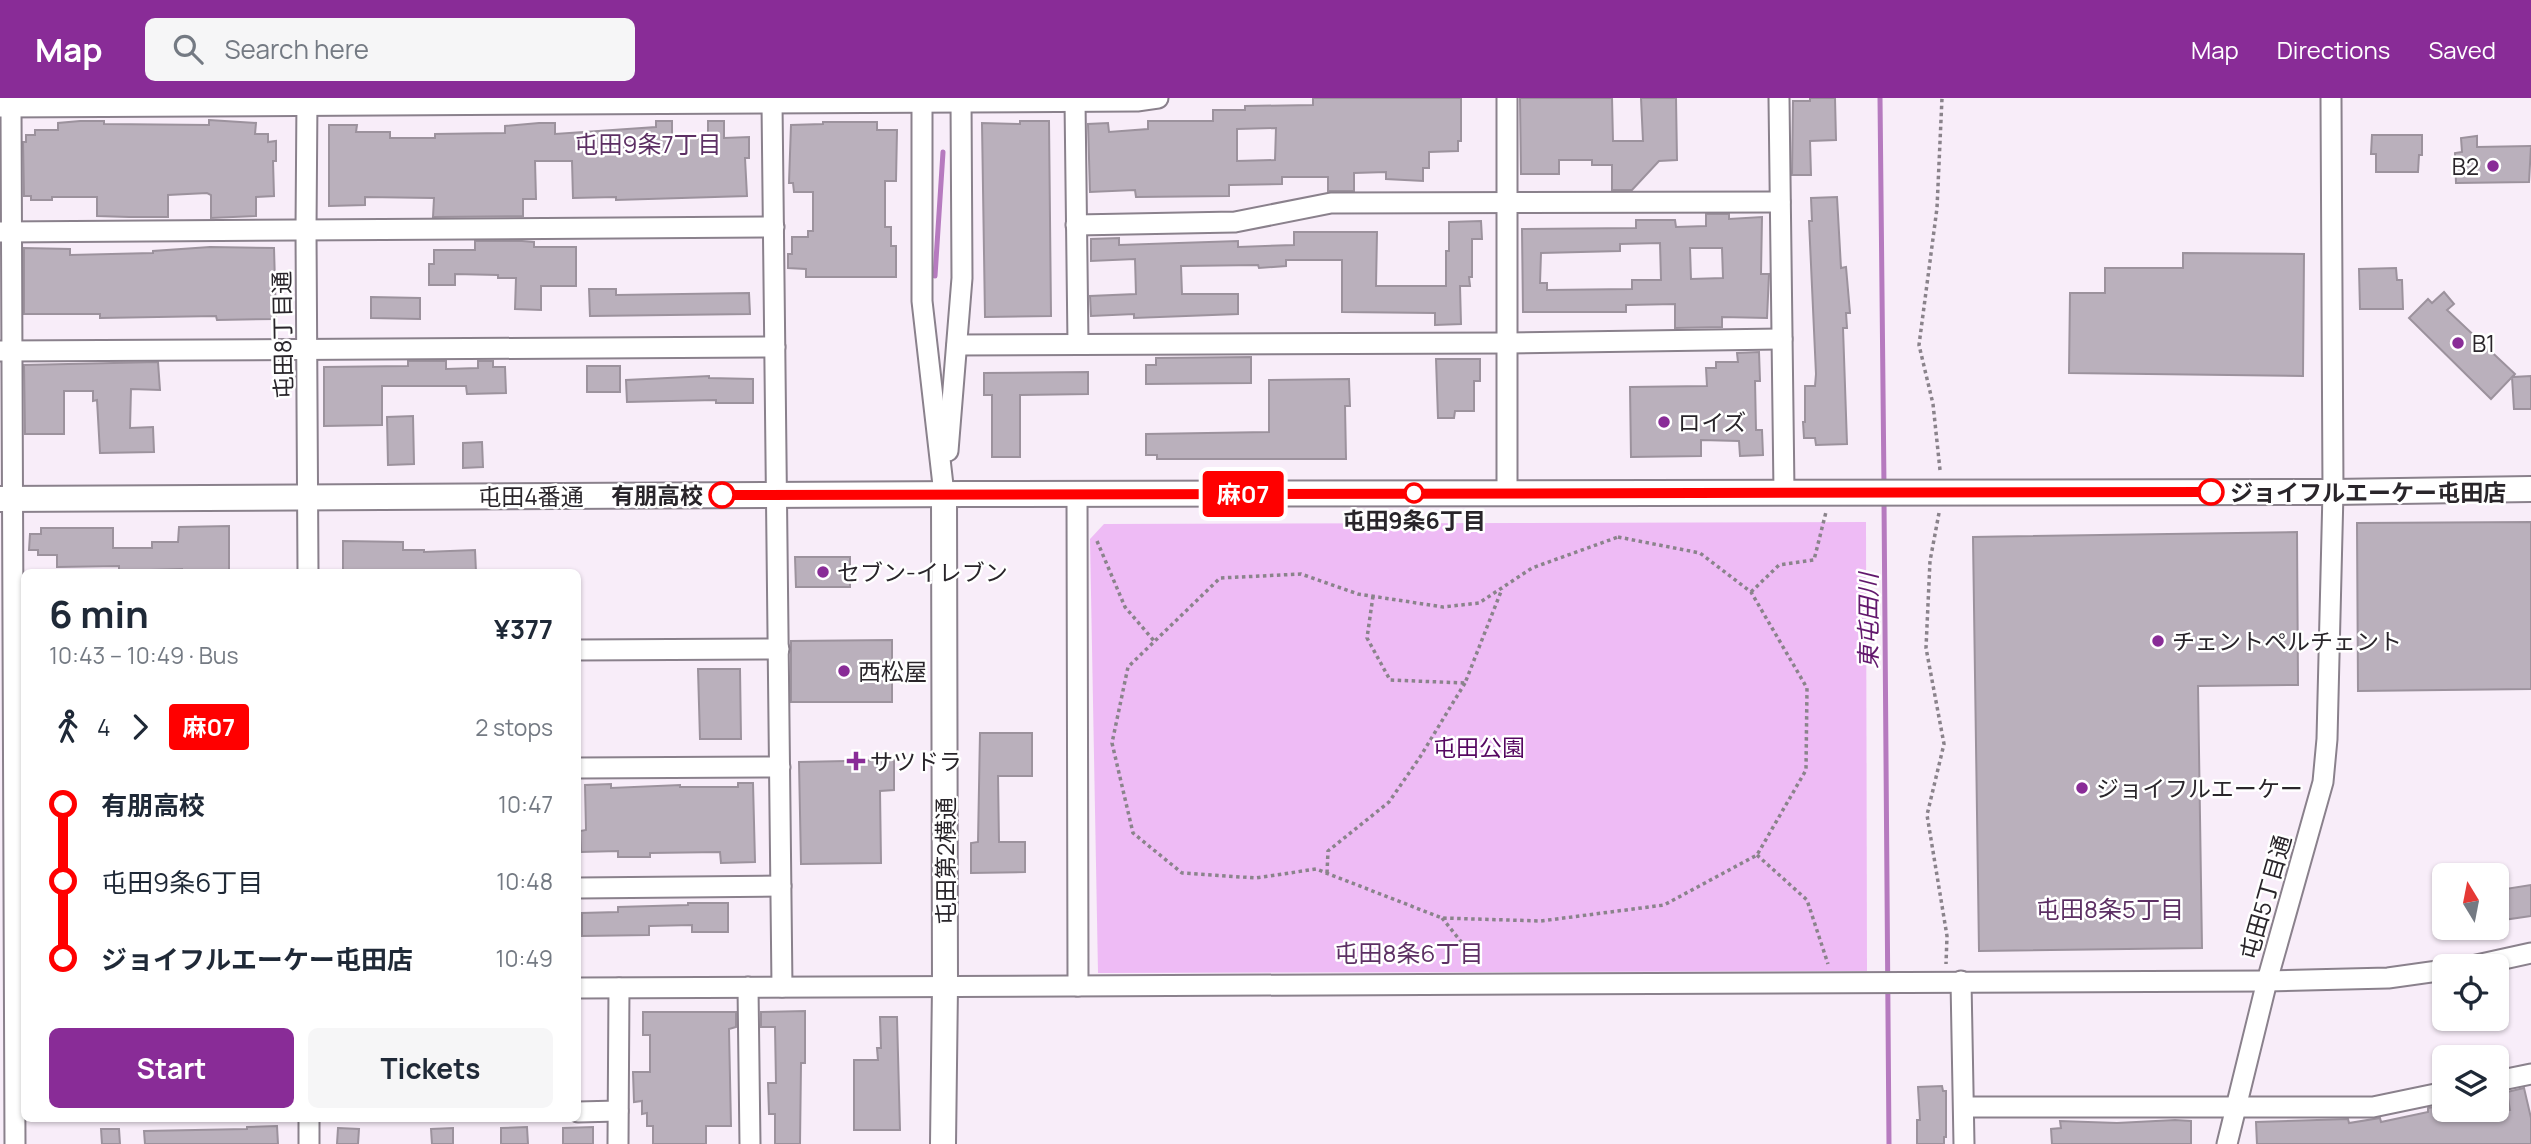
<!DOCTYPE html>
<html lang="en">
<head>
<meta charset="utf-8">
<style>
  body { margin:0; font-family:Manrope,"Noto Sans JP",sans-serif; background:#f6f6f7; color:#1f2937; height:100vh; display:flex; flex-direction:column; font-size:26px; white-space:nowrap }
  * { box-sizing:border-box; margin:0 }
  p { font-size:23px; color:#747a83 }
  .icon { flex:none; width:38px; height:38px; fill:none; stroke:currentColor; stroke-width:2; stroke-linecap:round; stroke-linejoin:round }
  .map { position:relative; flex:1; overflow:hidden }
  .panel { position:absolute; left:21px; top:471px; width:560px; height:553px; display:flex; flex-direction:column; background:#fff; border-radius:10px; box-shadow:0 2px 5px #0004 }
  .panel>* { flex:none }
  .badge { padding:0 14px; border-radius:5px; font-size:24px; line-height:46px }
  .needle { width:46px; rotate:350deg }
  .buttons { position:absolute; left:2432px; top:765px; display:grid; gap:14px }
  .buttons a { display:grid; place-items:center; width:77px; height:77px; border-radius:10px; background:#fff; box-shadow:0 2px 5px #0004; font-size:35px }
  .map>.badge { position:absolute; translate:-50% -50%; box-shadow:0 0 0 4px #fff }
  .legs { display:flex; align-items:center; gap:10px; height:77px; padding:0 28px; font-size:23px }
  .legs p { margin-inline-start:auto }
  .head { display:flex; align-items:center; justify-content:space-between; height:119px; padding:0 28px }
  h1 { font-size:38px; font-weight:700; line-height:52px }
  .primary-button { display:flex; gap:14px; margin-top:auto; padding:14px 28px }
  .primary-button a { flex:1; height:80px; border-radius:10px; background:#892c97; color:#fff; font-size:28px; font-weight:700; line-height:80px; text-align:center }
  .primary-button a+a { background:#f6f6f7; color:#1f2937 }
  ul { padding:0 28px; list-style:none }
  li { display:flex; align-items:center; gap:24px; height:77px; font-size:26px }
  li i { display:grid; place-items:center; width:10px; height:100%; margin:0 9px; background:currentColor }
  li i::after { content:''; width:18px; height:18px; margin:-9px; border:5px solid; border-radius:50%; background:#fff }
  li p { margin-inline-start:auto }
  li:first-child i { background:linear-gradient(#0000 50%,currentColor 0) }
  li:last-child i { background:linear-gradient(currentColor 50%,#0000 0) }
  header { display:flex; align-items:center; gap:42px; box-sizing:border-box; height:98px; padding:0 35px; background:#892c97; color:#fff }
  header strong { font-size:33px }
  nav { display:flex; gap:38px; margin-inline-start:auto; font-size:24px }
  .search { width:490px; height:63px; background:#f6f6f7; display:flex; align-items:center; gap:18px; box-sizing:border-box; padding:0 24px; border-radius:10px; color:#747a83; font-size:26px }
  .map>svg:first-child { display:block }
  .green { fill:#eebbf5 }
  .lines { fill:none; stroke-linecap:round; stroke-linejoin:round }
  .stream { stroke:#b67abf; stroke-width:5 }
  .building { fill:#bab0bc; stroke:#9c929d; stroke-width:2; fill-rule:evenodd }
  .minor-casing { stroke:#8a818c; stroke-width:23 }
  .tertiary-casing { stroke:#8a818c; stroke-width:28 }
  .path { stroke:#8a838b; stroke-width:3.5; stroke-dasharray:3.5 3.5; stroke-linecap:butt }
  .minor { stroke:#fff; stroke-width:19 }
  .tertiary { stroke:#fff; stroke-width:24 }
  .line-1-casing { stroke:#fff; stroke-width:16 }
  .line-1 { stroke:#f00; stroke-width:10 }
  .poi-dot { fill:#892c97; stroke:#fff; stroke-width:2.5 }
  .stop-1-dot { fill:#fff; stroke:#f00; stroke-width:3.5 }
  .labels { text-anchor:middle; dominant-baseline:central; stroke-width:5; stroke-linejoin:round; paint-order:stroke }
  .poi-label { font-size:23px; fill:#29252a; stroke:#fff; text-anchor:start }
  .street-label { font-size:23px; fill:#29252a; stroke:#fff }
  .stop-label { font-size:23px; font-weight:bold; fill:#29252a; stroke:#fff; text-anchor:start }
  .park-label { font-size:23px; fill:#560761; stroke:#fff }
  .neighbourhood-label { font-size:24px; fill:#5d3064; stroke:#fff }
  .water-label { font-size:24px; font-style:italic; fill:#62176d; stroke:#fff }
</style>
</head>
<body>
<header>
<strong>Map</strong>
<div class="search"><svg class="icon" aria-label="search" viewBox="0 0 24 24"><circle cx="10" cy="10" r="6"/><path d="M15 15l6 6"/></svg>Search here</div>
<nav><a>Map</a><a>Directions</a><a>Saved</a></nav>
</header>
<div class="map">
<svg width="2531" height="1046" viewBox="0 0 2531 1046">
  <rect width="100%" height="100%" fill="#f8edf9"/>
  <!-- green -->
  <path class="green" d="M1866 424 1867 873 1098 875 1090 441 1104 426Z"/>
  <g class="lines">
    <!-- stream -->
    <g class="stream">
      <path d="M1880 0 1884 388"/>
      <path d="M935 178 943 54"/>
      <path d="M1884 402 1889 1046"/>
    </g>
  </g>
  <!-- building -->
  <g class="building">
    <path d="M1313 0H1461V43H1458V53L1429 54V70H1423V83L1386 81V74L1354 75V93H1328V79H1282V86L1229 87V98L1136 99 1135 92 1090 94 1088 26 1108 25 1109 34 1148 31V23H1213V12H1245V8L1313 7ZM1276 30 1275 62 1237 63V31Z"/>
    <path d="M1520 0H1612L1613 43H1643L1641 0H1676L1677 62 1659 63 1632 92H1612V67H1592V62H1559V76H1521Z"/>
    <path d="M1810 0H1835L1836 42 1810 43 1811 77H1792L1793 3H1810Z"/>
    <path d="M209 22 256 25 255 36H268V44L276 43V63H273L274 98 256 99V118L211 120V97L207 95 168 97V119H129L97 118V99H52V102H31V98H24L23 44H26V37H35V32H58V25L80 23H104V26L209 27Z"/>
    <path d="M656 23H672V41H708V23H724V40L749 39V60H745L747 98 616 102V99L573 100 572 63H535L536 101H523V118L433 119 434 100 365 99V107L329 108V27H357L356 34H390V40H435V36L505 35V28L539 25H555V36L656 29Z"/>
    <path d="M1020 23H1049L1051 218 985 219 982 25 1020 26Z"/>
    <path d="M823 24H877V32H897L896 83H885V129H891V148H896V179H806V171L788 170V156H792V139H808V133H813V94H794L793 85H789L791 27 823 26Z"/>
    <path d="M2372 37H2422V57H2419L2418 74H2376V56H2371Z"/>
    <path d="M2477 38V49L2531 48 2529 84 2456 85 2455 55 2462 54 2461 40Z"/>
    <path d="M1837 99 1841 170 1846 169 1850 215H1846L1847 230H1843L1847 346 1816 347 1815 340H1804L1803 324H1805V288H1815L1816 276 1809 123H1812L1811 100Z"/>
    <path d="M1706 116H1729V121L1762 119 1761 176H1769L1767 220 1722 219V229L1675 230V206L1626 207V214H1523L1522 131 1636 130V122H1675L1676 129 1706 128ZM1660 145 1661 182H1632V191L1547 192V185H1540L1541 155 1620 153V146ZM1690 150H1722L1723 180 1691 181Z"/>
    <path d="M1481 123 1482 141H1472V179H1469L1470 188H1460L1461 226 1435 227V215L1342 214V162H1286V168L1259 170 1258 167 1181 168 1182 196H1238V216L1134 220V216L1091 218 1090 198 1136 196 1135 161 1091 163V141L1119 140V147L1238 143V149L1294 147V134H1377L1376 188H1446V153H1449V124Z"/>
    <path d="M475 143H522L534 144V149H576V188H541V212L515 211 516 180H498V177L455 176V187H429V166H434V152H475Z"/>
    <path d="M210 149 274 150 276 221 217 222 216 218 100 220V216H24V150L70 151V157L153 155V153Z"/>
    <path d="M2183 155 2304 156 2303 278 2069 275 2070 195H2105V170H2183Z"/>
    <path d="M2396 170 2397 182H2402L2403 211H2360L2359 171Z"/>
    <path d="M589 191H616V197L749 195 750 216 590 218Z"/>
    <path d="M2444 194 2454 206 2447 212 2515 276 2512 279 2531 278V311H2514L2512 279 2491 301 2409 220 2428 201 2432 205Z"/>
    <path d="M371 199 420 200V221L371 220Z"/>
    <path d="M1759 254 1760 283H1755L1756 332H1762L1763 357 1740 358 1739 343 1701 342V358L1631 359 1630 289 1707 288 1706 270H1716V264H1738L1737 255Z"/>
    <path d="M1251 259V285L1146 286V267H1156V260Z"/>
    <path d="M1436 261H1480V283H1474V313H1455L1454 320H1438Z"/>
    <path d="M408 263H446V271L478 270V263H493V269H505L506 295 467 296 466 288H382V327L324 328V269L408 268Z"/>
    <path d="M158 264 160 292 131 291 130 330 153 329 154 354 100 355 97 302 93 303V293H64V336H25L24 267Z"/>
    <rect x="587" y="268" width="33" height="26"/>
    <path d="M1088 274V296L1020 297V359H992V297H984V275Z"/>
    <path d="M709 278V280L753 281V305H716V302L627 304 626 282Z"/>
    <path d="M1349 281 1350 308H1345L1346 361H1157V357H1146V336L1269 334V282Z"/>
    <path d="M413 318 414 366 388 367 387 319Z"/>
    <path d="M482 344 483 369 463 370V345Z"/>
    <path d="M2531 424V591L2358 593 2357 425Z"/>
    <path d="M229 428V474H182V471L119 473V468L57 469V457H38V452H29L30 436H41V430H113V450H152V444H178L179 429Z"/>
    <path d="M2297 434 2298 587 2198 588 2202 850 1979 853 1973 439Z"/>
    <path d="M343 443 403 444V452H424V454L475 452 476 474H343Z"/>
    <path d="M795 459H850V489H796Z"/>
    <path d="M892 542V604H791V543Z"/>
    <path d="M698 571H740L741 641H700Z"/>
    <path d="M980 635H1032V678H998L999 744H1025V774L971 775V745L978 744Z"/>
    <path d="M894 662V692L880 693 881 765 801 766 799 664Z"/>
    <path d="M738 685H753L755 764 721 765 720 754 650 755V759H618V753L581 754 580 733 586 732 585 687 611 686V690L680 687V689H738Z"/>
    <path d="M2531 787V818L2503 822 2499 792Z"/>
    <path d="M688 805H728V834H692V827L649 828V837L582 838V815L618 814V809L688 807Z"/>
    <path d="M805 913V965H801L800 1046H775V1016H769L768 985H776L775 929H761V914Z"/>
    <path d="M643 914H736V929L729 931 731 1028H706V1046H653V1028H647V1015L642 1016V1003L634 1004 633 974H650V937H643Z"/>
    <path d="M880 919H897L900 1032H854V962H878L877 950H881Z"/>
    <path d="M1942 988 1943 993H1946V1039H1944V1046H1917V1022H1920L1918 989Z"/>
    <path d="M2524 990 2531 1020V1046H2257L2256 1024 2348 1021 2349 1025 2380 1020 2381 1024 2428 1014V1010L2445 1007V1012H2510L2507 994Z"/>
    <path d="M2175 1022 2191 1023V1046H2052L2051 1031 2061 1030 2060 1023 2117 1025Z"/>
    <path d="M277 1028 278 1046H145L144 1033 247 1031V1029Z"/>
    <path d="M527 1029 528 1046H501V1030Z"/>
    <path d="M593 1029V1046H563V1030Z"/>
    <path d="M338 1030 359 1031 358 1046H337Z"/>
    <path d="M453 1030V1046H432L431 1031Z"/>
    <path d="M101 1031H119L120 1046H102Z"/>
  </g>
  <g class="lines">
    <!-- minor casing -->
    <g class="minor-casing">
      <g id="minor">
        <path d="M307 0 306 132 308 474"/>
        <path d="M922 0V203L944 396"/>
        <path d="M1779 0 1784 394"/>
        <path d="M1075 3 1078 246"/>
        <path d="M772 5 782 889"/>
        <path d="M0 9 1137 3 1158 0"/>
        <path d="M11 9 15 1046"/>
        <path d="M1076 127 1235 124 1331 105 1780 104"/>
        <path d="M1 134 774 129"/>
        <path d="M957 247 1507 245 1782 241"/>
        <path d="M0 253 775 249"/>
        <path d="M948 353 962 180 961 0"/>
        <path d="M1507 395V0"/>
        <path d="M1077 396 1078 888"/>
        <path d="M578 552 779 551"/>
        <path d="M578 670 780 669"/>
        <path d="M578 790 781 788"/>
        <path d="M2472 868 2531 855"/>
        <path d="M1961 883 1964 1046"/>
        <path d="M748 889 750 1046"/>
        <path d="M578 890 2267 883 2388 880 2445 872"/>
        <path d="M2497 983 2531 976"/>
        <path d="M1964 1009H2373L2445 994"/>
        <path d="M578 1014 618 1013"/>
        <path d="M309 1020V1046"/>
        <path d="M618 1046 619 890"/>
        <path d="M2227 1046 2267 883 2323 684 2327 641 2333 394 2331 0"/>
      </g>
    </g>
    <!-- tertiary casing -->
    <g class="tertiary-casing">
      <g id="tertiary">
        <path d="M0 401 966 396 2333 394 2531 391"/>
        <path d="M943 1046 945 888 944 396"/>
      </g>
    </g>
    <!-- path -->
    <g class="path">
      <path d="M1940 372 1933 306 1919 247 1937 110 1942 0"/>
      <path d="M1939 415 1930 463 1926 550 1944 646 1927 717 1947 838 1946 866"/>
      <path d="M1618 439 1700 455 1751 494 1807 590 1806 672 1757 757 1664 807 1541 823 1442 820 1316 771 1256 780 1182 775 1133 735 1112 645 1128 569 1220 480 1301 476 1358 496 1443 509 1479 505 1532 470Z"/>
      <path d="M1097 443 1125 509 1155 544"/>
      <path d="M1751 494 1779 467 1814 462 1826 414"/>
      <path d="M1373 498 1367 540 1390 582 1465 585 1502 491"/>
      <path d="M1757 757 1807 802 1828 866"/>
      <path d="M1327 775 1328 753 1389 704 1420 659 1465 585"/>
      <path d="M1442 820 1480 867"/>
    </g>
    <!-- minor -->
    <use href="#minor" class="minor"/>
    <!-- tertiary -->
    <use href="#tertiary" class="tertiary"/>
  </g>
  <g class="lines">
    <!-- line-1 casing -->
    <g class="line-1-casing">
      <path id="line-1" d="M722 397 2211 394"/>
    </g>
    <!-- line-1 -->
    <use href="#line-1" class="line-1"/>
  </g>
  <!-- markers -->
  <g class="poi-dot">
    <circle cx="2493" cy="68" r="7"/>
    <circle cx="2458" cy="245" r="7"/>
    <circle cx="1664" cy="324" r="7"/>
    <circle cx="823" cy="474" r="7"/>
    <circle cx="2158" cy="543" r="7"/>
    <circle cx="844" cy="573" r="7"/>
    <path d="M852.5 652.5h7v7h7v7h-7v7h-7v-7h-7v-7h7z"/>
    <circle cx="2082" cy="690" r="7"/>
  </g>
  <g class="stop-1-dot">
    <circle cx="2211" cy="394" r="12"/>
    <circle cx="1414" cy="395" r="9"/>
    <circle cx="722" cy="397" r="12"/>
  </g>
  <g class="labels">
    <!-- poi labels -->
    <g class="poi-label">
      <text x="2479" y="68" text-anchor="end">B2</text>
      <text x="2472" y="245">B1</text>
      <text x="1678" y="324">ロイズ</text>
      <text x="837" y="474">セブン-イレブン</text>
      <text x="2172" y="543">チェントペルチェント</text>
      <text x="858" y="573">西松屋</text>
      <text x="870" y="663">サツドラ</text>
      <text x="2096" y="690">ジョイフルエーケー</text>
    </g>
    <!-- street labels -->
    <g class="street-label">
      <text transform="translate(282 237) rotate(-91)">屯田8丁目通</text>
      <text x="531" y="398">屯田4番通</text>
      <text transform="translate(945 763) rotate(-90)">屯田第2横通</text>
      <text transform="translate(2265 799) rotate(-74)">屯田5丁目通</text>
    </g>
    <!-- stop labels -->
    <g class="stop-label">
      <text x="2230" y="394">ジョイフルエーケー屯田店</text>
      <text x="703" y="397" text-anchor="end">有朋高校</text>
      <text x="1414" y="422" text-anchor="middle">屯田9条6丁目</text>
    </g>
    <!-- park labels -->
    <g class="park-label">
      <text x="1479" y="649">屯田公園</text>
    </g>
    <!-- neighbourhood labels -->
    <g class="neighbourhood-label">
      <text x="648" y="45">屯田9条7丁目</text>
      <text x="2110" y="810">屯田8条5丁目</text>
      <text x="1409" y="854">屯田8条6丁目</text>
    </g>
    <!-- water labels -->
    <g class="water-label">
      <text transform="translate(1867 523) rotate(-90)">東屯田川</text>
    </g>
  </g>
</svg>
<div class="buttons">
<a><svg class="needle" viewBox="-14 -14 28 28"><path d="M0-13l5 13h-10z" fill="#e53935"/><path d="M0 13l5-13h-10z" fill="#747a83"/></svg></a>
<a><svg class="icon" aria-label="locate" viewBox="0 0 24 24"><circle cx="12" cy="12" r="6"/><path d="M12 2v4M12 18v4M2 12h4M18 12h4"/></svg></a>
<a><svg class="icon" aria-label="layers" viewBox="0 0 24 24"><path d="M12 4l9 5-9 5-9-5zM3 14l9 5 9-5"/></svg></a>
</div>
<b class="badge" style="left:1243px;top:396px;background:#f00;color:#fff">麻07</b>
<section class="panel">
<div class="head"><div><h1>6 min</h1><p>10:43 – 10:49 · Bus</p></div><b>¥377</b></div>
<div class="legs"><svg class="icon" aria-label="walk" viewBox="0 0 24 24"><circle cx="13" cy="4" r="2"/><path d="M13 8l-2 6 4 7M11 14l-3 7M7 12l3-4h3l4 4"/></svg>4<svg class="icon" aria-label="forward" viewBox="0 0 24 24"><path d="M9 5l7 7-7 7"/></svg><b class="badge" style="background:#f00;color:#fff">麻07</b><p>2 stops</p></div>
<ul>
<li><i style="color:#f00"></i><b>有朋高校</b><p>10:47</p></li>
<li><i style="color:#f00"></i><span>屯田9条6丁目</span><p>10:48</p></li>
<li><i style="color:#f00"></i><b>ジョイフルエーケー屯田店</b><p>10:49</p></li>
</ul>
<div class="primary-button"><a>Start</a><a>Tickets</a></div>
</section>
</div>
</body>
</html>
